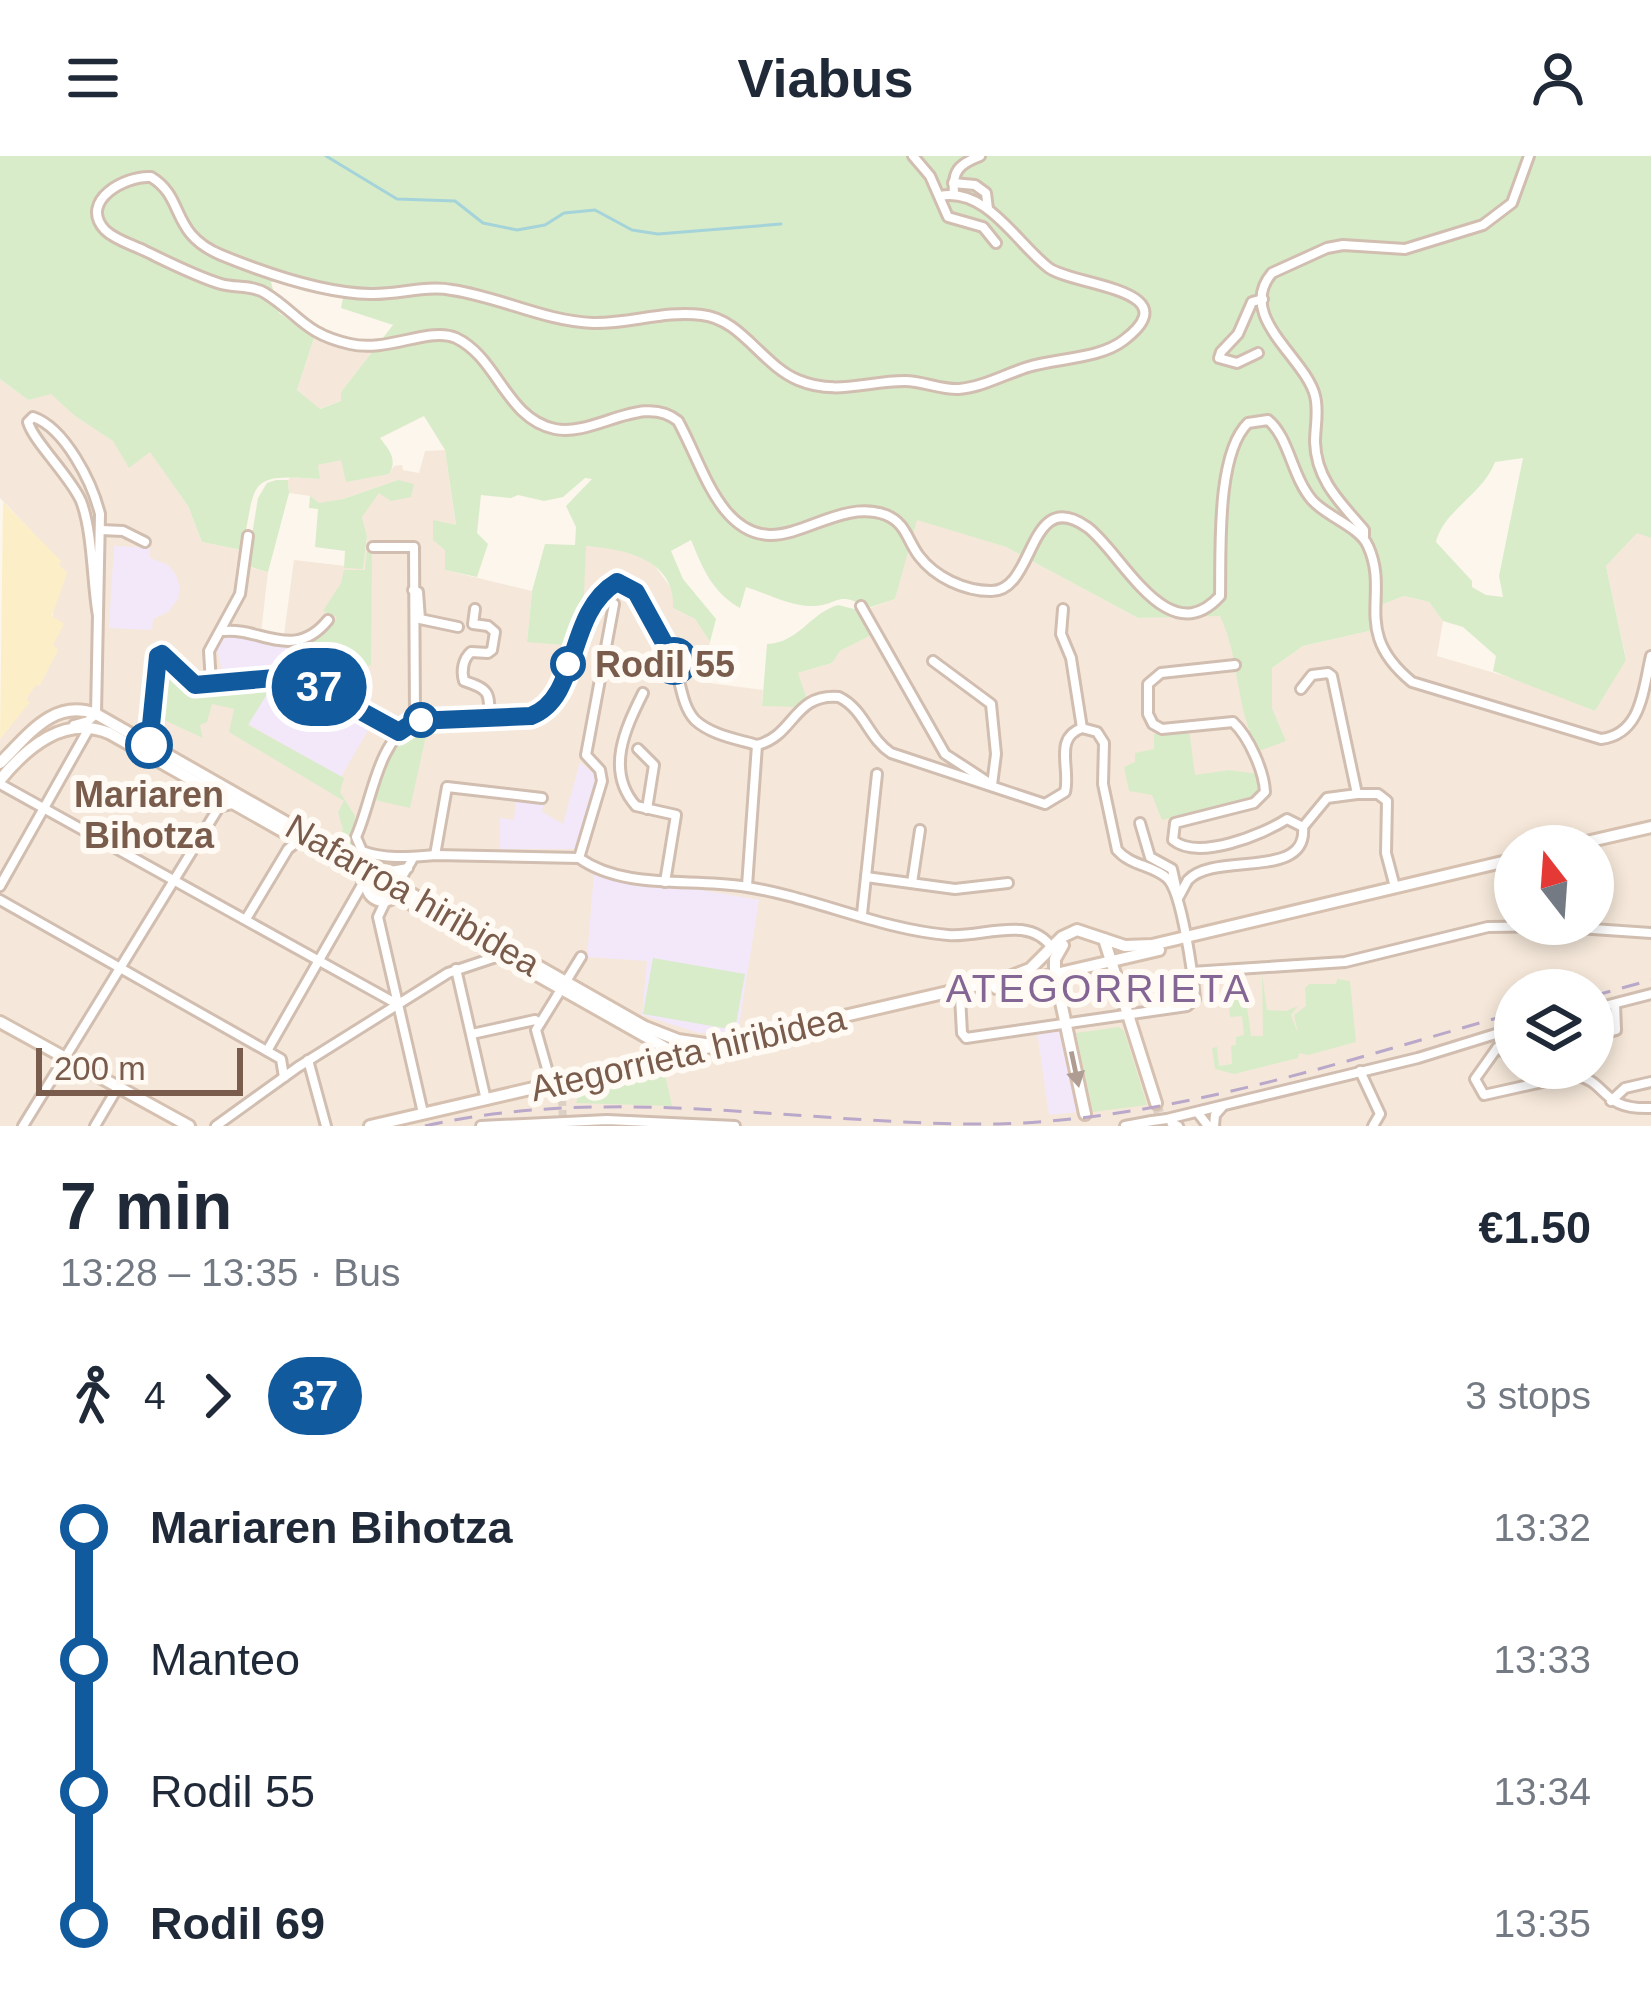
<!DOCTYPE html>
<html lang="en">
<head>
<meta charset="utf-8">
<style>
  body { margin:0; font-family:Helvetica,sans-serif; background:#f2f2f3; color:#1f2937; height:100vh; display:flex; flex-direction:column; font-size:45px; white-space:nowrap }
  * { box-sizing:border-box; margin:0 }
  p { font-size:39px; color:#747a83 }
  .icon { flex:none; width:66px; height:66px; fill:none; stroke:currentColor; stroke-width:2; stroke-linecap:round; stroke-linejoin:round }
  .map { position:relative; height:970px; overflow:hidden }
  .side { display:flex; flex-direction:column; background:#fff; flex:1 }
  .side>* { flex:none }
  .badge { padding:0 24px; border-radius:39px; font-size:42px; line-height:78px }
  .needle { width:78px; rotate:343deg }
  .tools { position:absolute; left:1494px; top:669px; display:grid; gap:24px }
  .tools a { display:grid; place-items:center; width:120px; height:120px; border-radius:50%; background:#fff; box-shadow:0 6px 18px #0003; font-size:60px }
  .scale { position:absolute; left:36px; bottom:30px; width:207px; box-sizing:border-box; padding-left:12px; border:6px solid #7a5c4d; border-top:0; font-size:33px; line-height:42px; white-space:nowrap; color:#7a5c4d; -webkit-text-stroke:9px #fffaf3; paint-order:stroke }
  .map>.badge { position:absolute; translate:-50% -50%; box-shadow:0 0 0 6px #fff }
  .legs { display:flex; align-items:center; gap:18px; height:132px; padding:0 60px; font-size:39px }
  .legs p { margin-inline-start:auto }
  .head { display:flex; align-items:center; justify-content:space-between; height:204px; padding:0 60px }
  h1 { font-size:66px; font-weight:600; line-height:90px }
  ul { padding:0 60px; list-style:none }
  li { display:flex; align-items:center; gap:42px; height:132px; font-size:45px }
  li i { display:grid; place-items:center; width:18px; height:100%; margin:0 15px; background:currentColor }
  li i::after { content:''; width:30px; height:30px; margin:-15px; border:9px solid; border-radius:50%; background:#fff }
  li p { margin-inline-start:auto }
  li:first-child i { background:linear-gradient(#0000 50%,currentColor 0) }
  li:last-child i { background:linear-gradient(currentColor 50%,#0000 0) }
  header { display:flex; justify-content:space-between; align-items:center; height:156px; padding:0 60px; background:#fff; font-size:54px; font-weight:600 }
  .map>svg:first-child { display:block }
  .residential { fill:#f5e8da; fill-rule:evenodd }
  .education { fill:#f3e8fa }
  .green { fill:#d8ecc9; fill-rule:evenodd }
  .sand { fill:#fcefc7 }
  .lines { fill:none; stroke-linecap:round; stroke-linejoin:round }
  .stream { stroke:#a5d3da; stroke-width:3 }
  .street-tunnel { stroke:#dcd0c4; stroke-width:8; stroke-dasharray:8 4; stroke-linecap:butt }
  .secondary-tunnel { stroke:#dcd0c4; stroke-width:10; stroke-dasharray:10 5; stroke-linecap:butt }
  .street-casing { stroke:#d1beb0; stroke-width:14 }
  .secondary-casing { stroke:#d6c0b0; stroke-width:16 }
  .street { stroke:#fff; stroke-width:8 }
  .secondary { stroke:#fff; stroke-width:10 }
  .rail { stroke:#b9a8c9; stroke-width:3; stroke-dasharray:18 12; stroke-linecap:butt }
  .street-bridge-casing { stroke:#d1beb0; stroke-width:14; stroke-linecap:butt }
  .street-bridge { stroke:#fff; stroke-width:8 }
  .oneway { fill:#af9d94 }
  .line-1-casing { stroke:#fff; stroke-width:27 }
  .line-1 { stroke:#125a9e; stroke-width:18 }
  .stop-1-dot { fill:#fff; stroke:#125a9e; stroke-width:6 }
  .labels { text-anchor:middle; dominant-baseline:central; stroke-width:12; stroke-linejoin:round; paint-order:stroke }
  .stop-label { font-size:36px; font-weight:bold; fill:#7a5c4d; stroke:#fffaf3; text-anchor:start }
  .street-label { font-size:36px; fill:#7a5c4d; stroke:#fffaf3 }
  .neighbourhood-label { font-size:39px; letter-spacing:3px; fill:#846695; stroke:#fffaf3 }
</style>
</head>
<body>
<header><svg class="icon" aria-label="menu" viewBox="0 0 24 24"><path d="M4 6h16M4 12h16M4 18h16"/></svg>Viabus<svg class="icon" aria-label="person" viewBox="0 0 24 24"><circle cx="12" cy="8" r="4"/><path d="M4 21q1-7 8-7t8 7"/></svg></header>
<div class="map">
<svg width="1651" height="970" viewBox="0 0 1651 970">
  <rect width="100%" height="100%" fill="#fdf6ec"/>
  <!-- residential -->
  <g class="residential">
    <path d="M314 182 373 195 341 236V245L319 253 297 234Z"/>
    <path d="M0 223 28 244 51 237 75 260 114 285 150 295 188 350 202 386 242 394 241 409 268 416 261 477 284 478 294 404 363 412 367 380 362 361 379 336 398 324 343 343 319 348 310 340 289 337 288 324 291 321 319 323 318 309 342 303 389 318 394 310 402 309 403 314 419 317 425 295 445 294 456 370 445 394V414L532 435 527 486 586 390 622 393 652 406 674 436 673 452 695 463 710 486 702 526 763 534 762 549 798 517 832 507 840 495 874 477 862 455 895 443 916 363 1006 391 1138 462 1220 459 1234 489 1235 509 1285 584 1272 552V512L1303 490 1369 475 1383 448 1404 440 1429 446 1443 465 1437 500 1532 528 1595 555 1626 503 1606 410 1637 376 1651 382V970H0V583L29 546 26 544 53 489V449L66 417 58 408 60 405 0 342ZM1515 690H1593V768H1515ZM1515 834H1593V912H1515Z"/>
  </g>
  <!-- education -->
  <g class="education">
    <path d="M114 390 150 392V402L168 409 176 419 180 431 178 443 168 456 153 463 152 474 109 472Z"/>
    <path d="M233 478 269 489 304 483 303 512 223 519 216 488Z"/>
    <path d="M292 527 370 571 341 621 248 568 272 530Z"/>
    <path d="M580 606 599 622 579 689 573 693H500V662L514 664 516 641 544 645 542 656 563 668Z"/>
    <path d="M594 717 638 730 702 734 759 744 738 876 699 877 642 859 647 805 587 801Z"/>
    <path d="M1056 873 1063 875 1079 956 1049 959 1037 875Z"/>
  </g>
  <!-- green -->
  <g class="green">
    <path d="M0 0H1651V382L1637 377 1606 410 1626 504 1595 555 1493 515 1496 500 1463 471 1443 465 1429 446 1404 440 1383 448 1369 475 1303 490 1272 512V552L1286 585 1259 595C1233 548 1242 507 1220 460L1138 462 1006 391 917 364 895 443 868 452C836 433 839 450 812 450 793 451 765 437 746 431L740 452C712 436 703 413 691 384L671 395 683 423 716 463 710 486 695 463 673 452C676 403 624 393 586 390L584 439 566 489 527 486 532 435 545 388 575 389 576 371 566 350 592 323 585 322 563 341 544 345 518 339 511 342 481 339 477 377 488 388 477 421 445 414V394L433 384V364L456 369 445 294 424 260 380 282C389 294 398 303 389 318L346 326 341 304 318 309 320 323C244 317 257 326 242 394L202 386 188 350 150 296 129 312 113 285 75 260 51 238 28 244 0 223ZM295 120 345 133 341 152 393 169 341 236V245L320 253 297 234 314 182 279 157 271 126ZM1523 302 1499 420 1503 441 1486 439 1472 431V425L1436 386C1443 355 1484 337 1495 306Z"/>
    <path d="M276 324H288L289 337 268 416 247 410 258 342 267 327Z"/>
    <path d="M398 324 414 328 411 341 391 345 379 337 362 361 367 380 363 413 344 412 345 395 315 391 318 353 309 352 310 340 319 347 343 343Z"/>
    <path d="M367 395H372L371 509 364 511 355 505 353 496 343 498 328 491 320 505 308 506 306 484 323 479 337 461 323 455 341 427 344 414H365Z"/>
    <path d="M838 449 862 455 875 477 840 495 832 507 798 517 806 541 798 551 762 550 767 488C799 487 810 457 838 449Z"/>
    <path d="M166 506C201 551 221 535 272 530L248 569 344 622 340 636 355 660 353 681 357 696 336 684 343 674 338 656 344 645 229 576 234 553 212 548 207 566 200 569 203 582 162 563 160 513Z"/>
    <path d="M429 566 410 652 375 644C385 610 391 577 429 566Z"/>
    <path d="M1189 574 1195 619 1229 614 1258 618 1263 635 1258 641 1162 664 1152 639 1129 635 1124 611 1135 606V597L1154 593V578Z"/>
    <path d="M653 802 745 818 735 874 643 858Z"/>
    <path d="M1262 818 1267 854 1286 855 1298 850 1291 859 1298 878 1294 859 1306 850 1305 832 1309 828H1336L1337 823 1350 825 1356 886 1308 899 1299 897 1298 902 1234 918 1215 913 1212 892 1217 891 1219 910 1232 908 1231 890 1236 889V881L1244 879 1242 860 1230 861 1228 839 1239 838 1241 832V850H1247L1251 880H1263Z"/>
    <path d="M1119 871 1124 875 1147 949 1093 956 1076 877Z"/>
    <path d="M665 918 672 950 576 947 580 933Z"/>
  </g>
  <!-- sand -->
  <path class="sand" d="M3 346 61 405 59 409 67 417 52 460 64 468 53 489 58 494 40 529 35 530 26 543 30 546 0 583Z"/>
  <g class="lines">
    <!-- stream -->
    <path class="stream" d="M326 0 397 43 455 45 483 67 517 74 545 69 564 57 595 54 632 74 658 78 781 68"/>
    <!-- street-tunnel -->
    <path class="street-tunnel" d="M562 942 563 964"/>
    <!-- secondary-tunnel -->
    <path class="secondary-tunnel" d="M1156 947 1163 970"/>
    <!-- street casing -->
    <g class="street-casing">
      <g id="street">
        <path d="M913 0 930 20 948 61 983 71 996 87"/>
        <path d="M953 27 975 29 986 37 988 53"/>
        <path d="M954 37C952 15 959 8 980 0"/>
        <path d="M940 40C987 31 1017 88 1049 112 1074 130 1191 133 1124 184 1100 203 1057 202 1028 211 1005 218 983 231 959 233 941 234 923 225 905 225 866 225 836 240 798 224 762 209 741 163 702 159 664 154 630 168 593 167 544 165 500 141 452 134 425 129 398 139 370 138 322 137 265 117 221 99 169 77 186 42 151 21 126 19 78 45 105 74 115 84 133 89 145 95 170 107 195 120 221 128 235 132 252 129 265 137 299 158 304 178 350 188 387 197 430 170 456 182 498 202 506 263 555 273 595 281 643 236 678 265 694 294 705 329 725 354 776 417 827 338 886 359 906 367 907 384 919 400 935 421 964 435 991 435 1036 436 1027 329 1087 371 1121 395 1167 498 1220 440 1221 395 1216 298 1248 267L1268 264C1289 281 1292 321 1312 344 1327 361 1360 371 1368 390 1391 440 1350 475 1412 526L1601 583C1642 578 1643 533 1651 500"/>
        <path d="M1258 197 1237 207 1219 202 1221 196 1238 178 1252 146 1263 143"/>
        <path d="M101 374 123 375 145 386"/>
        <path d="M1364 380V374C1341 347 1316 324 1315 286 1315 271 1319 255 1315 240 1306 202 1235 160 1272 117L1327 92 1343 89 1405 93 1483 69 1512 47 1529 0"/>
        <path d="M373 391H414L415 564"/>
        <path d="M413 434 418 436 420 463 458 471"/>
        <path d="M861 450 945 598 991 628"/>
        <path d="M475 453 473 468 488 470 495 476 492 494 488 497 471 496C463 503 461 515 464 525 489 533 490 536 489 562"/>
        <path d="M1063 453 1061 478 1071 502 1082 572"/>
        <path d="M224 475C260 471 294 506 328 464"/>
        <path d="M933 505 991 548 996 598 992 629"/>
        <path d="M211 527 209 495 240 438 248 380"/>
        <path d="M1301 533 1312 519 1328 517 1332 520 1357 638 1327 642 1303 671"/>
        <path d="M643 537C625 573 605 615 636 650L676 659 665 726"/>
        <path d="M74 569 88 565 96 558 100 358C92 326 65 272 33 261L28 266C33 285 70 320 81 345 93 376 92 426 98 460"/>
        <path d="M149 588 158 500 162 498 195 529 297 520 399 576"/>
        <path d="M638 593 654 609 647 653"/>
        <path d="M0 628 397 848"/>
        <path d="M1357 638H1378L1387 645 1386 697 1395 731"/>
        <path d="M1140 667 1150 701 1172 713 1176 731"/>
        <path d="M435 699 447 631 542 642"/>
        <path d="M579 702 602 625 600 614 586 599 614 448"/>
        <path d="M391 715 408 712"/>
        <path d="M866 721 955 733 1008 727"/>
        <path d="M399 726 412 704"/>
        <path d="M912 727 920 674"/>
        <path d="M0 730 88 574"/>
        <path d="M747 730 757 589"/>
        <path d="M1178 742C1180 739 1186 727 1188 724 1215 695 1308 725 1303 671L1287 663C1262 679 1198 705 1173 684L1175 667 1254 647 1265 636C1264 615 1249 581 1233 566L1162 573 1153 568 1148 558V528L1161 517 1235 509"/>
        <path d="M0 744 281 903 284 921"/>
        <path d="M386 744 378 761 423 957"/>
        <path d="M862 758 877 618"/>
        <path d="M246 763 288 693 298 685"/>
        <path d="M1052 792C1029 758 982 782 948 779 878 773 811 740 741 730 690 722 624 734 579 702L435 699C411 701 387 704 362 695L356 681C373 643 376 587 415 564L531 560C581 541 565 457 617 426 640 431 669 488 675 510 681 528 682 550 695 564 711 579 737 583 757 589 795 580 793 537 839 541 865 554 868 582 891 597L1045 648 1065 636C1071 613 1053 582 1082 572"/>
        <path d="M456 813 486 944"/>
        <path d="M1191 816 1345 806 1488 771 1549 770 1651 777"/>
        <path d="M960 840 962 877 966 882 1187 850 1195 843C1193 820 1182 735 1167 722 1152 709 1131 710 1117 694L1103 628 1104 587 1097 576 1082 572"/>
        <path d="M1593 853 1651 838"/>
        <path d="M472 878 535 864 540 867"/>
        <path d="M1593 881 1616 874 1615 848"/>
        <path d="M1497 892 1475 923 1484 939 1574 919C1609 925 1599 954 1651 952"/>
        <path d="M1497 892 1515 902"/>
        <path d="M267 895 366 722"/>
        <path d="M308 904 326 970"/>
        <path d="M1360 915 1380 958 1373 970"/>
        <path d="M553 934 536 874 581 801"/>
        <path d="M1611 945 1625 932 1651 926"/>
        <path d="M1198 957 1208 970"/>
        <path d="M1167 963 1418 902 1515 872"/>
        <path d="M1168 965 1178 970"/>
        <path d="M23 970 219 651 232 648"/>
        <path d="M95 970 118 931"/>
        <path d="M216 970 298 911 448 817 502 799"/>
        <path d="M481 970 607 964 735 970"/>
        <path d="M1125 970 1152 965"/>
        <path d="M1214 970 1215 959 1222 951"/>
      </g>
    </g>
    <!-- secondary casing -->
    <g class="secondary-casing">
      <g id="secondary">
        <path d="M0 607C28 580 53 542 96 558L645 871 678 884 712 889"/>
        <path d="M0 624C27 591 64 559 109 577L680 900"/>
        <path d="M1569 690 1651 671"/>
        <circle cx="383" cy="729" r="16"/>
        <path d="M1104 783 1156 947"/>
        <path d="M1063 789 1055 803V818L1085 958"/>
        <path d="M996 832 1159 794"/>
        <path d="M0 866 189 970"/>
        <path d="M370 970 1004 823 1030 813 1062 781 1077 774 1125 790 1152 789 1515 703"/>
      </g>
    </g>
    <!-- street -->
    <use href="#street" class="street"/>
    <!-- secondary -->
    <use href="#secondary" class="secondary"/>
    <!-- rail -->
    <g class="rail">
      <path d="M1593 840 1651 824"/>
      <path d="M425 970C614 927 807 970 998 968 1176 963 1346 904 1515 857"/>
    </g>
    <!-- street-bridge casing -->
    <g class="street-bridge-casing">
      <path id="street-bridge" d="M1152 965 1167 963"/>
    </g>
    <!-- street-bridge -->
    <use href="#street-bridge" class="street-bridge"/>
  </g>
  <!-- one-way arrows -->
  <defs><path id="oneway-solid" d="M-6-.8H1V-3.2L6.5 0L1 3.2V.8H-6Z" transform="scale(3)"/></defs>
  <use class="oneway" href="#oneway-solid" transform="translate(1075 913) rotate(78)"/>
  <g class="lines">
    <!-- line-1 casing -->
    <g class="line-1-casing">
      <path id="line-1" d="M149 589 158 500 162 498 195 529 297 520 399 576 415 565 531 560C581 541 565 457 617 426L636 436 674 505"/>
    </g>
    <!-- line-1 -->
    <use href="#line-1" class="line-1"/>
  </g>
  <!-- markers -->
  <g class="stop-1-dot">
    <circle cx="674" cy="505" r="21"/>
    <circle cx="568" cy="508" r="15"/>
    <circle cx="421" cy="564" r="15"/>
    <circle cx="149" cy="589" r="21"/>
  </g>
  <g class="labels">
    <!-- stop labels -->
    <g class="stop-label">
      <text x="595" y="508">Rodil 55</text>
      <text x="149" y="638" text-anchor="middle">Mariaren<tspan x="149" dy="41">Bihotza</tspan></text>
    </g>
    <!-- street labels -->
    <g class="street-label">
      <text transform="translate(413 739) rotate(30)">Nafarroa hiribidea</text>
      <text transform="translate(688 897) rotate(-13)">Ategorrieta hiribidea</text>
    </g>
    <!-- neighbourhood labels -->
    <g class="neighbourhood-label">
      <text x="1099" y="832">ATEGORRIETA</text>
    </g>
  </g>
</svg>
<div class="tools">
<a><svg class="needle" viewBox="-14 -14 28 28"><path d="M0-13l5 13h-10z" fill="#e53935"/><path d="M0 13l5-13h-10z" fill="#747a83"/></svg></a>
<a><svg class="icon" aria-label="layers" viewBox="0 0 24 24"><path d="M12 4l9 5-9 5-9-5zM3 14l9 5 9-5"/></svg></a>
</div>
<div class="scale">200 m</div>
<b class="badge" style="left:319px;top:531px;background:#125a9e;color:#fff">37</b>
</div>
<section class="side">
<div class="head"><div><h1>7 min</h1><p>13:28 – 13:35 · Bus</p></div><b>€1.50</b></div>
<div class="legs"><svg class="icon" aria-label="walk" viewBox="0 0 24 24"><circle cx="13" cy="4" r="2"/><path d="M13 8l-2 6 4 7M11 14l-3 7M7 12l3-4h3l4 4"/></svg>4<svg class="icon" aria-label="forward" viewBox="0 0 24 24"><path d="M9 5l7 7-7 7"/></svg><b class="badge" style="background:#125a9e;color:#fff">37</b><p>3 stops</p></div>
<ul>
<li><i style="color:#125a9e"></i><b>Mariaren Bihotza</b><p>13:32</p></li>
<li><i style="color:#125a9e"></i><span>Manteo</span><p>13:33</p></li>
<li><i style="color:#125a9e"></i><span>Rodil 55</span><p>13:34</p></li>
<li><i style="color:#125a9e"></i><b>Rodil 69</b><p>13:35</p></li>
</ul>
</section>
</body>
</html>
